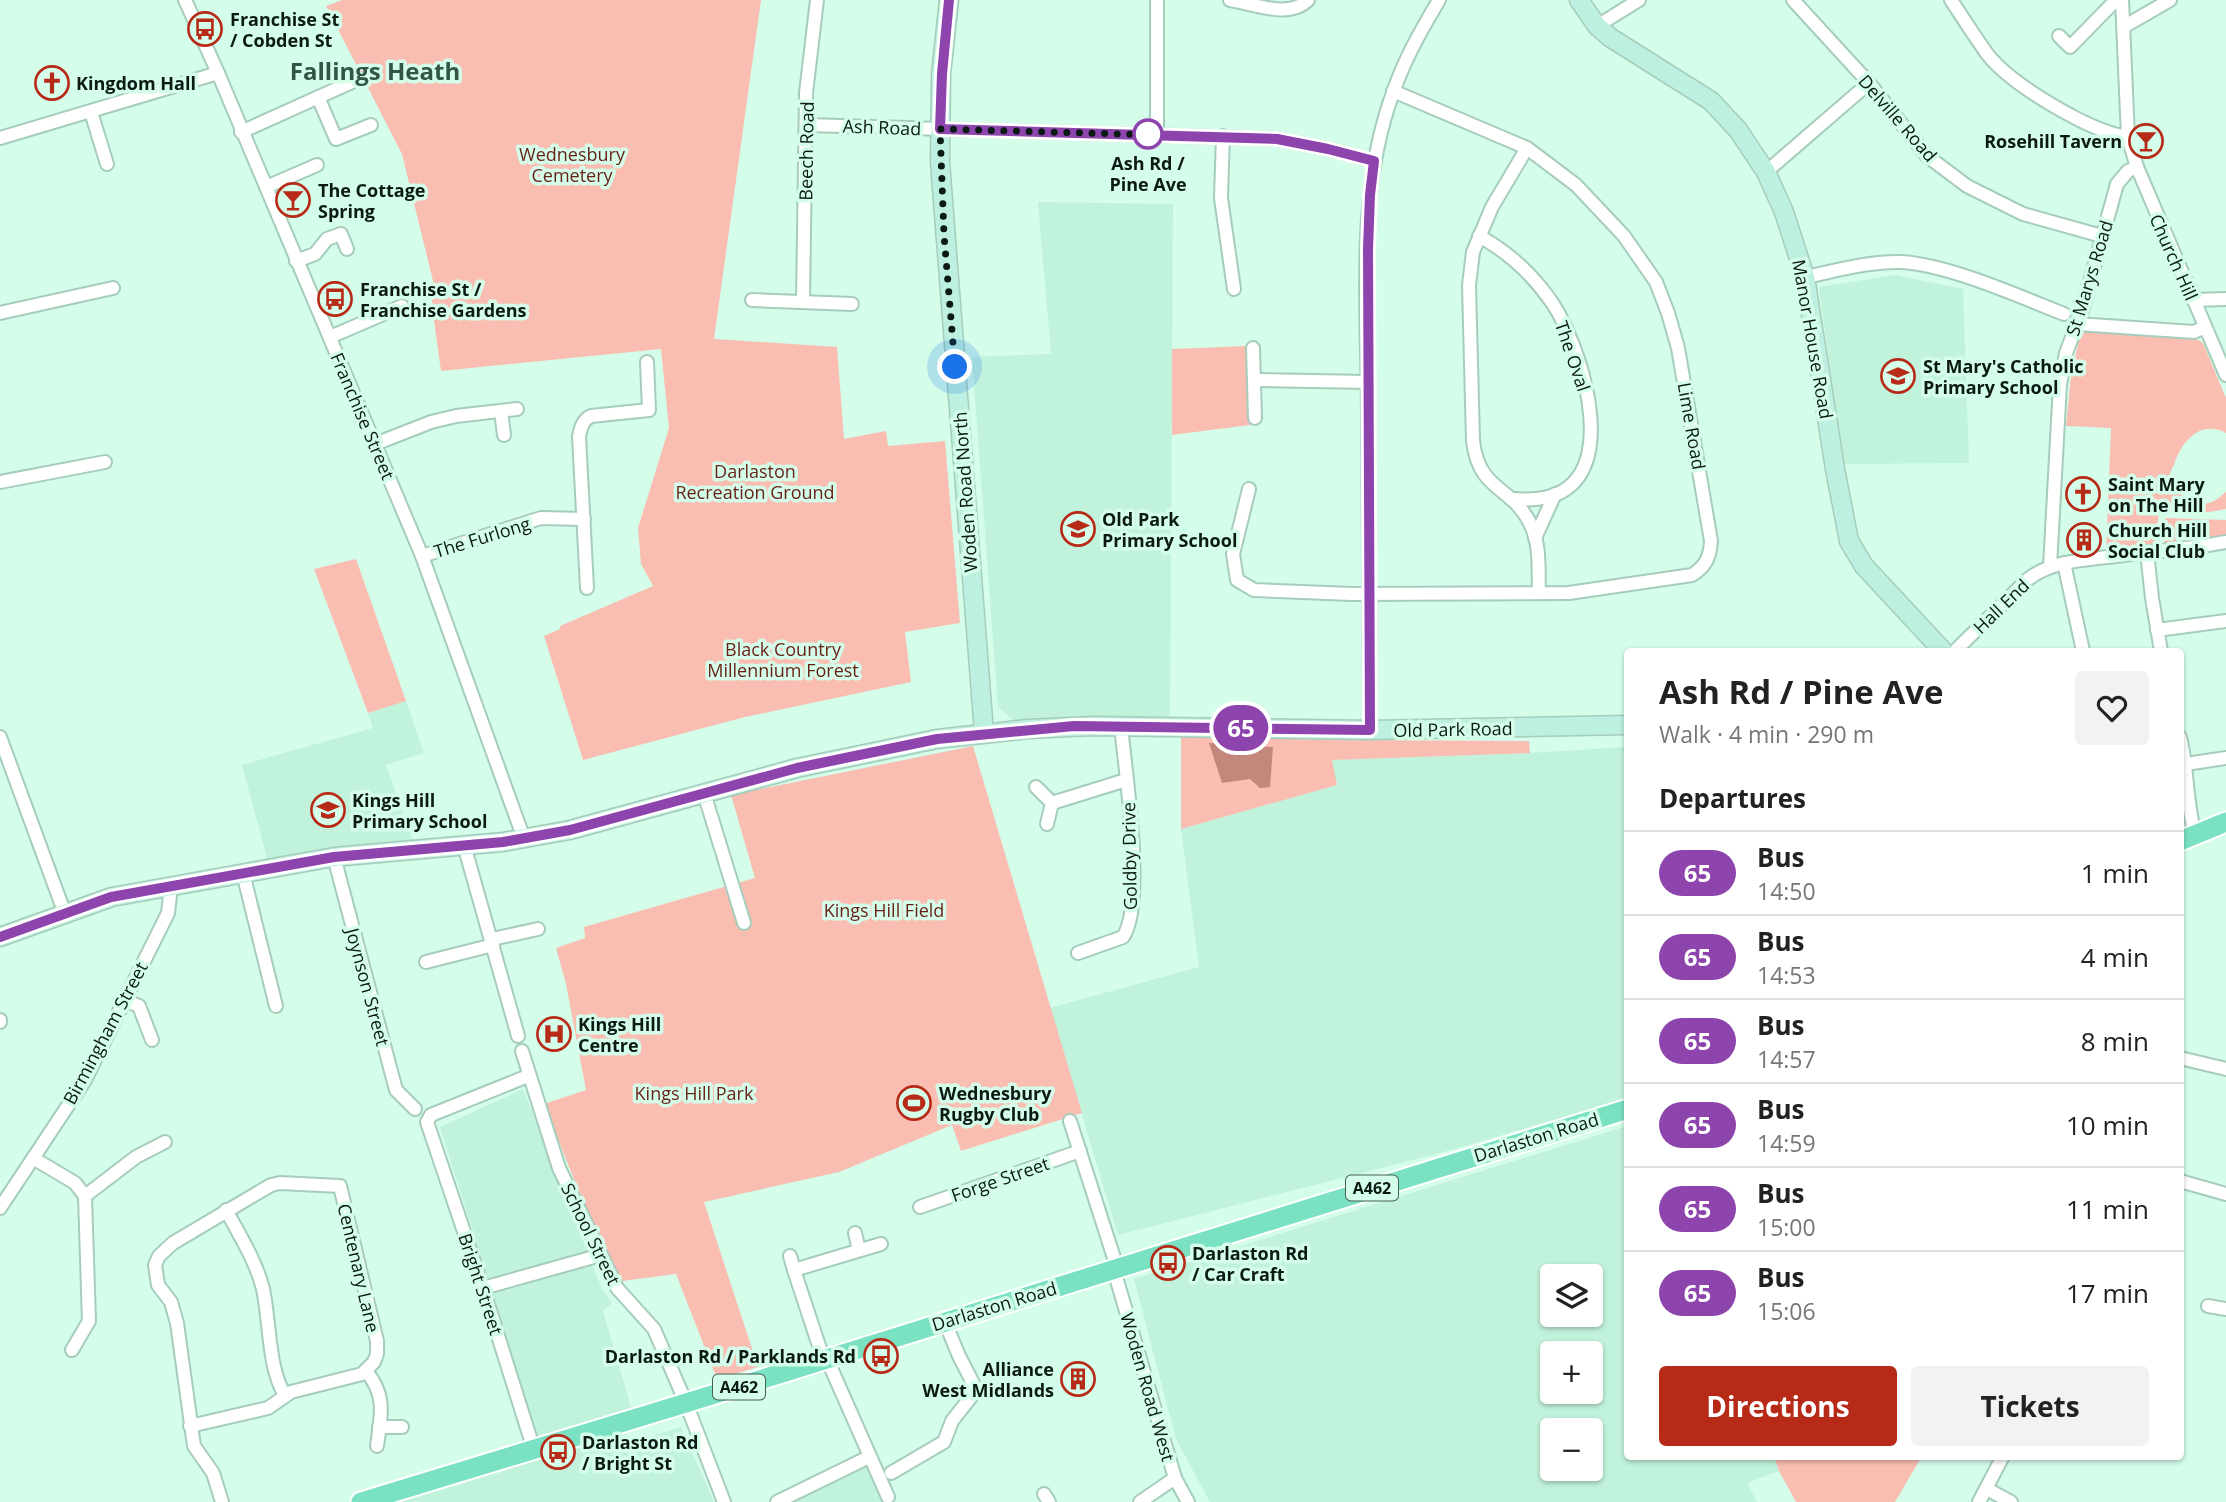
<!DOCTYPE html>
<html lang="en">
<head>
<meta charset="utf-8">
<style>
  body { margin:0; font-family:"Open Sans",sans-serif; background:#f2f2f2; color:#222; height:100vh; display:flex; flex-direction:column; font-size:26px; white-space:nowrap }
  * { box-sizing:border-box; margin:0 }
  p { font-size:23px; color:#767676 }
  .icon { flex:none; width:38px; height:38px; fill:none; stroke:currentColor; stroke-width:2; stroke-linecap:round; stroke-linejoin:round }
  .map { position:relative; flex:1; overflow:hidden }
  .side { position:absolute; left:1624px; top:648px; width:560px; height:812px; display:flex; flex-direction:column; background:#fff; border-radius:7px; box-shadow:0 2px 5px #0004 }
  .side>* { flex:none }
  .badge { padding:0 14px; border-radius:23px; font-size:24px; line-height:46px }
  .controls { position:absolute; left:1540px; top:1264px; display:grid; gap:14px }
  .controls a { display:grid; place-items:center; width:63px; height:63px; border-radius:7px; background:#fff; box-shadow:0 2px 5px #0004; font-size:35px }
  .you { position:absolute; width:35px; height:35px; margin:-18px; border:5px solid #fff; border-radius:50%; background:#1a73e8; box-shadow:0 0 0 10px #1a73e833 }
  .map>.badge { position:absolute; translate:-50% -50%; box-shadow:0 0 0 4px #fff }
  h2 { padding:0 35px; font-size:26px; line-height:63px }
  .round { display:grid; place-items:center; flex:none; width:74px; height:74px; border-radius:7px; background:#f2f2f2 }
  .overview { display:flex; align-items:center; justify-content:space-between; height:119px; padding:0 35px }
  h1 { font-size:33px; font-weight:700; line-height:52px }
  .action { display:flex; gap:14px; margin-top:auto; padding:14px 35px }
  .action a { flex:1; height:80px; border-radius:7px; background:#b72a18; color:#fff; font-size:28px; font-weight:700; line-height:80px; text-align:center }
  .action a+a { background:#f2f2f2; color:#222 }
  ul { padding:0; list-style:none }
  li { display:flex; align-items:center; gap:21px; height:84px; padding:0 35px; border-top:2px solid #e0e0e0 }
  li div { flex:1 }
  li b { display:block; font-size:26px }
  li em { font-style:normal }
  li .badge { min-width:77px; font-weight:700; text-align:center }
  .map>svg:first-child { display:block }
  .built { fill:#c1f2dc; fill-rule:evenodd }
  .green { fill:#fabdb2 }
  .water { fill:#c3877c }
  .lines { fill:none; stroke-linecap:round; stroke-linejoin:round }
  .street-casing { stroke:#a6cdbb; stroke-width:16 }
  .secondary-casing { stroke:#a6cdbb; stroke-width:21 }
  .primary-casing { stroke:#fff; stroke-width:23 }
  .street { stroke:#fff; stroke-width:12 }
  .secondary { stroke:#bdf0e0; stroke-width:18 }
  .primary { stroke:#7ae2c2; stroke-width:19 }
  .line-casing { stroke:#fff; stroke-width:16 }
  .line { stroke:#8e44ad; stroke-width:10 }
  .walk { stroke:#0b1a14; stroke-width:7; stroke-dasharray:0 12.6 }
  .stop-dot { fill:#fff; stroke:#8e44ad; stroke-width:3.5 }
  .labels { text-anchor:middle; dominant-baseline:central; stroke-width:7; stroke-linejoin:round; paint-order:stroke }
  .shield { fill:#d4fdea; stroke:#475e54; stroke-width:2 }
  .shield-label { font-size:16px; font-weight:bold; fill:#0b1a14 }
  .poi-label { font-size:18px; font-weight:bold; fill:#0b1a14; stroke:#d4fdea; text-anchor:start }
  .street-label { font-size:18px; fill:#0b1a14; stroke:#d4fdea }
  .park-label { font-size:18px; fill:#681f15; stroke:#d4fdea }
  .stop-label { font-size:18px; font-weight:bold; fill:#0b1a14; stroke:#d4fdea }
  .district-label { font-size:24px; font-weight:bold; fill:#325546; stroke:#d4fdea }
</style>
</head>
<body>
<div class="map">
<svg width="2226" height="1502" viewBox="0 0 2226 1502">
  <rect width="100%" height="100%" fill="#d4fdea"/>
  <!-- built -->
  <g class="built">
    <path d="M1038 202 1173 204 1170 716 1015 722 998 706 972 357 1051 354Z"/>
    <path d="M1894 275 1963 289 1969 463 1843 464 1819 289 1820 287Z"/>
    <path d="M406 701 424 753 386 765 414 844 269 865 242 765 373 728 368 713Z"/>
    <path d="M1627 747V1099L1440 1153 1118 1235 1050 1008 1199 967 1181 829 1336 785 1331 760 1530 753Z"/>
    <path d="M523 1089 602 1289 612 1303 603 1311 632 1411 540 1437 537 1434 440 1127Z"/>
    <path d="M1627 1126 1628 1456H1774L1779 1471 1747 1483 1757 1502H1210L1176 1439 1134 1279ZM1552 1276H1591V1314H1552ZM1552 1353H1591V1391H1552ZM1552 1430H1591V1468H1552Z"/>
    <path d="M681 1427 714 1502H396L625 1434 629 1443Z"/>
    <path d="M865 1464 883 1502H792L861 1465Z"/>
  </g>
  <!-- green -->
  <g class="green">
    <path d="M342 0H761L714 339 837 347 844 439 886 431 888 446 945 441 960 623 905 632 911 682 745 717 583 760 544 636 560 629V626L653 586 641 564 638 528 669 428 661 349 441 371 432 306 433 281 402 154 326 6Z"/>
    <path d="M2081 330 2198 340 2203 343 2226 398V433C2200 419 2181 442 2174 465 2172 468 2170 472 2170 475 2170 493 2197 508 2212 502 2217 500 2222 495 2226 492V509L2203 513 2159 512 2155 545 2106 553 2111 428 2066 426 2071 376Z"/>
    <path d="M1247 346 1250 425 1172 435V349Z"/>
    <path d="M2165 518 2226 520V536L2164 544Z"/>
    <path d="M356 559 406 701 368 713 314 569Z"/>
    <path d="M1181 736 1328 740 1529 741 1530 753 1332 760 1337 785 1181 829Z"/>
    <path d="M973 746 1082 1113 961 1151 952 1125 839 1172 704 1202 758 1367 717 1379 676 1274 615 1282 544 1104 586 1090 566 984 556 948 585 938 584 927 755 878 731 795Z"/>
    <path d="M1774 1456H1922L1895 1502H1796L1779 1471Z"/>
  </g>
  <!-- water -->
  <path class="water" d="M1209 743 1273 747 1270 787 1260 788 1250 779 1222 783Z"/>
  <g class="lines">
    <!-- street casing -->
    <g class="street-casing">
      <g id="street">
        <path d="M185 0 218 73 422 556 524 839"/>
        <path d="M1230 0C1254 4 1289 19 1308 0"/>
        <path d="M1793 0 1869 83 1927 156 1967 186 2023 214 2102 236"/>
        <path d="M1951 0C1963 18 1975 37 1988 55 2012 85 2090 132 2128 137"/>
        <path d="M2122 0 2128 137 2137 167 2226 375"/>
        <path d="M1597 26 1639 0"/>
        <path d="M2125 26 2170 0"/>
        <path d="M2059 36 2070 47 2116 0"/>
        <path d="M318 97 336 139 371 125"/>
        <path d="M91 112 107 164"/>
        <path d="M807 125 1277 139 1328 149 1374 161"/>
        <path d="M241 132 352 82"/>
        <path d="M1157 135V0"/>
        <path d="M1223 136 1221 198 1234 289"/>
        <path d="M0 138 218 73"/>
        <path d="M1527 148 1492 207 1473 252 1469 285 1473 441C1479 492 1511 485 1530 523 1541 545 1538 570 1539 593"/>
        <path d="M1766 172 1869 83"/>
        <path d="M266 187 317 165"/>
        <path d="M1479 236C1508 252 1534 276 1553 304 1579 344 1618 459 1563 491 1548 500 1529 500 1511 499"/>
        <path d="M296 261 315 254 327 239 341 234 347 249"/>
        <path d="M1805 277C1835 271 1870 261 1901 262 1950 265 2018 296 2064 314"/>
        <path d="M752 300 852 304"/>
        <path d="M2193 300 2226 299"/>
        <path d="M803 302 806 93 817 0"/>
        <path d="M0 313 113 288"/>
        <path d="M2077 324 2194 332 2205 327"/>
        <path d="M330 337 402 306"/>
        <path d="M1253 348 1255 418"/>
        <path d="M1254 380 1368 382"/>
        <path d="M501 411 504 435"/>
        <path d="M375 444 431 422 456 416 517 409"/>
        <path d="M0 482 105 462"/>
        <path d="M1249 489 1233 554 1237 580 1254 590 1352 594 1569 593 1692 575C1706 566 1710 557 1711 541L1678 348 1668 313 1656 282 1624 236 1576 185 1527 148 1393 91"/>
        <path d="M1535 538 1555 494"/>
        <path d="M2147 552 2152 598 2161 651"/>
        <path d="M422 556 541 518 584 519"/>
        <path d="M2064 563 2083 651"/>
        <path d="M2050 567 2060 384 2066 353 2081 314 2117 184 2128 171 2137 167"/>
        <path d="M587 588 579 436C581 427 583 420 591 416L649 410 647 362"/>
        <path d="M2157 630 2226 621"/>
        <path d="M1955 651 2027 580C2052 560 2086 560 2116 556 2153 551 2190 549 2226 542"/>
        <path d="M1370 730C1369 626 1369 521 1368 417 1368 309 1355 193 1394 90 1405 58 1422 29 1439 0"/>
        <path d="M0 737 65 914"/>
        <path d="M2180 737C2188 769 2186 803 2195 834"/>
        <path d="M2186 764 2226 758"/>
        <path d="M1036 787 1052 803 1047 824"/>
        <path d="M704 793 744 923"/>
        <path d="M1052 803 1126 780"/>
        <path d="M464 845 518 1036"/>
        <path d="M334 857 396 1090 415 1109"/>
        <path d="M243 873 276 1006"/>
        <path d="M492 939 538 929"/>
        <path d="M1078 953 1123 937C1146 903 1125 770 1121 726"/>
        <path d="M426 962 493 945"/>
        <path d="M125 1000 139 1006 152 1040"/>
        <path d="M0 1020V1022"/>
        <path d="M522 1051 559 1168 617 1288 654 1329 686 1403 724 1502"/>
        <path d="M2180 1058 2226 1069"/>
        <path d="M528 1076 431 1115 427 1122 483 1288 534 1450"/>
        <path d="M1070 1121 1115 1261 1116 1277 1175 1478 1188 1502"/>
        <path d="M33 1158 75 1183 85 1196 136 1157 165 1142"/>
        <path d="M2180 1181 2226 1194"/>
        <path d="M920 1207 1080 1151"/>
        <path d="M0 1208 85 1080 168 913 171 886"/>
        <path d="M226 1210C240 1236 256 1261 263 1289 270 1321 268 1369 285 1395"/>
        <path d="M855 1233 859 1250"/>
        <path d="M881 1244 794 1270 821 1352 827 1359 888 1497"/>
        <path d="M790 1256 794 1270"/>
        <path d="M483 1288 601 1255"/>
        <path d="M2208 1306 2226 1309"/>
        <path d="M72 1350 89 1321 85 1196"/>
        <path d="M366 1371C387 1396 381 1416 377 1446"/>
        <path d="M190 1426 268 1408 291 1392 362 1374 374 1362 377 1354V1341L340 1186 280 1183 271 1185 173 1243 159 1256 155 1265 158 1285 171 1302 177 1323 194 1446 213 1473 222 1502"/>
        <path d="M379 1427H402"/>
        <path d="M891 1473 944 1442 952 1421 974 1393V1385L959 1356 945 1322"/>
        <path d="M1987 1489 2011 1502"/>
        <path d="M1044 1494 1049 1502"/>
        <path d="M777 1502 869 1457"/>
        <path d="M1140 1502 1175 1478"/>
        <path d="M1979 1502 2003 1456"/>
      </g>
    </g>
    <!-- secondary casing -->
    <g class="secondary-casing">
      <g id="secondary">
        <path d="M949 0 941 74 940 162 984 733"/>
        <path d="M1579 0 1597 26 1611 38 1711 101 1738 130 1766 172 1784 212 1805 277 1835 469 1849 541 1864 566 1943 651"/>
        <path d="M0 937 112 897 334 857 503 842 570 830 797 768 937 739 1028 729 1093 726 1370 730 1628 725"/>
      </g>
    </g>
    <!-- primary casing -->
    <g class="primary-casing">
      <g id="primary">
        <path d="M2180 841 2226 822"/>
        <path d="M361 1502 686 1403 1628 1109"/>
      </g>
    </g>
    <!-- street -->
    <use href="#street" class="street"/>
    <!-- secondary -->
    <use href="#secondary" class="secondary"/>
    <!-- primary -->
    <use href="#primary" class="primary"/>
  </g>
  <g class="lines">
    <!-- line casing -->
    <g class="line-casing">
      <path id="line" d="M0 937 111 897 334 857 503 842 570 830 797 768 937 739 1074 726 1370 730 1368 249 1370 195 1374 161 1328 149 1277 139 940 129 942 74 949 0"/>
    </g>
    <!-- line -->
    <use href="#line" class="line"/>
    <!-- walk -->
    <path class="walk" d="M955 367 944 235 940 129 1157 135 1148 134"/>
  </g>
  <!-- icons -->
  <defs>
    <g id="bus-ring" transform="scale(1.75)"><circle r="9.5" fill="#d4fdea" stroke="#b72a18" stroke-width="1.5"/><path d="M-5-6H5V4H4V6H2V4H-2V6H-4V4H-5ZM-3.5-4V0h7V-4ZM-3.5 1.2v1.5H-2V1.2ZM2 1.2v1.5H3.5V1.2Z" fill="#b72a18"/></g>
    <g id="church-ring" transform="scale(1.75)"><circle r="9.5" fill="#d4fdea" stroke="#b72a18" stroke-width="1.5"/><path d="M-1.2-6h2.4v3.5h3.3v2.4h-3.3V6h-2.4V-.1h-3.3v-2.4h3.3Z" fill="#b72a18"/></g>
    <g id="bar-ring" transform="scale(1.75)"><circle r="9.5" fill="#d4fdea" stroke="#b72a18" stroke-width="1.5"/><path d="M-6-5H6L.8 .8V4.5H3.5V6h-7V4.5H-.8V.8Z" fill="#b72a18"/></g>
    <g id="school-ring" transform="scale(1.75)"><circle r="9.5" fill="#d4fdea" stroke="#b72a18" stroke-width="1.5"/><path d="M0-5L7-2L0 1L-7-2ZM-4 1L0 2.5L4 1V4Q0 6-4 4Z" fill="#b72a18"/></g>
    <g id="building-ring" transform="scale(1.75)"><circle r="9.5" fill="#d4fdea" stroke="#b72a18" stroke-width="1.5"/><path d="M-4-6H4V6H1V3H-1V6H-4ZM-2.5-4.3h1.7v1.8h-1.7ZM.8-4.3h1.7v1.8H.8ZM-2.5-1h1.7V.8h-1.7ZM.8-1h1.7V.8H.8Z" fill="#b72a18"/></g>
    <g id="hospital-ring" transform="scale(1.75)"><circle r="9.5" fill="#d4fdea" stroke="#b72a18" stroke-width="1.5"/><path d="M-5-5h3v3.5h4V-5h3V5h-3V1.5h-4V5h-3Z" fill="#b72a18"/></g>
    <g id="stadium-ring" transform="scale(1.75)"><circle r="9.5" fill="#d4fdea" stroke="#b72a18" stroke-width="1.5"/><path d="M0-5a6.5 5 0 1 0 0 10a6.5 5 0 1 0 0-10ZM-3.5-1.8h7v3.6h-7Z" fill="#b72a18"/></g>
  </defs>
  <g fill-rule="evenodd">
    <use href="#bus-ring" x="205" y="29"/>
    <use href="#church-ring" x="52" y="83"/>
    <use href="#bar-ring" x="2146" y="141"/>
    <use href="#bar-ring" x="293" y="200"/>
    <use href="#bus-ring" x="335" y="299"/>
    <use href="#school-ring" x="1898" y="376"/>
    <use href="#church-ring" x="2083" y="494"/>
    <use href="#school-ring" x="1078" y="529"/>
    <use href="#building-ring" x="2084" y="540"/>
    <use href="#school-ring" x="328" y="810"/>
    <use href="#hospital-ring" x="554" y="1034"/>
    <use href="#stadium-ring" x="914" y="1103"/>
    <use href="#bus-ring" x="1168" y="1263"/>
    <use href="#bus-ring" x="881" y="1356"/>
    <use href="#building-ring" x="1078" y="1379"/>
    <use href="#bus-ring" x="558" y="1452"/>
  </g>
  <!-- markers -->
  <circle class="stop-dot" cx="1148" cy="134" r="14"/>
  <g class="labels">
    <!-- shield labels -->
    <g class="shield">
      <rect x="1346" y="1175.5" width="52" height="25" rx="5"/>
      <rect x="713" y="1374.5" width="52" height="25" rx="5"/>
    </g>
    <g class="shield-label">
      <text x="1372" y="1188">A462</text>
      <text x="739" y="1387">A462</text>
    </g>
    <!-- poi labels -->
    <g class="poi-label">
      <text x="230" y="19">Franchise St<tspan x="230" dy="21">/ Cobden St</tspan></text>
      <text x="76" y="83">Kingdom Hall</text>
      <text x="2122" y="141" text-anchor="end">Rosehill Tavern</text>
      <text x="318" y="190">The Cottage<tspan x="318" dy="21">Spring</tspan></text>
      <text x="360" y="289">Franchise St /<tspan x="360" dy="21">Franchise Gardens</tspan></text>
      <text x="1923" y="366">St Mary's Catholic<tspan x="1923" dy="21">Primary School</tspan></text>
      <text x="2108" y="484">Saint Mary<tspan x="2108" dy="21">on The Hill</tspan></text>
      <text x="1102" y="519">Old Park<tspan x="1102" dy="21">Primary School</tspan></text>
      <text x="2108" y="530">Church Hill<tspan x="2108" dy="21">Social Club</tspan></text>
      <text x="352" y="800">Kings Hill<tspan x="352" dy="21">Primary School</tspan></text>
      <text x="578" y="1024">Kings Hill<tspan x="578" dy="21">Centre</tspan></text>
      <text x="939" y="1093">Wednesbury<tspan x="939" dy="21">Rugby Club</tspan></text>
      <text x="1192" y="1253">Darlaston Rd<tspan x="1192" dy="21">/ Car Craft</tspan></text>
      <text x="856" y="1356" text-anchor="end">Darlaston Rd / Parklands Rd</text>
      <text x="1054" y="1369" text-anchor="end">Alliance<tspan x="1054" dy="21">West Midlands</tspan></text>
      <text x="582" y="1442">Darlaston Rd<tspan x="582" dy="21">/ Bright St</tspan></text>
    </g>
    <!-- street labels -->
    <g class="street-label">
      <text transform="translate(1898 118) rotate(49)">Delville Road</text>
      <text transform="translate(882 127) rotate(2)">Ash Road</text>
      <text transform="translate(806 151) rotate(-89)">Beech Road</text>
      <text transform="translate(2174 257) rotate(66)">Church Hill</text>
      <text transform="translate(2089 278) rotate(-73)">St Marys Road</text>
      <text transform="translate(1813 339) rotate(80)">Manor House Road</text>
      <text transform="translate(1573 356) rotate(71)">The Oval</text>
      <text transform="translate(363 416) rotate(67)">Franchise Street</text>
      <text transform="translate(1692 426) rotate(80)">Lime Road</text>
      <text transform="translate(965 492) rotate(-94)">Woden Road North</text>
      <text transform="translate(482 537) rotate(-17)">The Furlong</text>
      <text transform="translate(2001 606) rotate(-44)">Hall End</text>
      <text transform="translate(1453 729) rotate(-1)">Old Park Road</text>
      <text transform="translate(1129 856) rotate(-91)">Goldby Drive</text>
      <text transform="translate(368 987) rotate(75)">Joynson Street</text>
      <text transform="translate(105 1033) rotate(-62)">Birmingham Street</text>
      <text transform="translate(1536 1137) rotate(-17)">Darlaston Road</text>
      <text transform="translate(1000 1179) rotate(-19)">Forge Street</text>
      <text transform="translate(591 1234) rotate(64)">School Street</text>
      <text transform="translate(359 1268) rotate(77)">Centenary Lane</text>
      <text transform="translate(481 1284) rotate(72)">Bright Street</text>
      <text transform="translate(994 1306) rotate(-17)">Darlaston Road</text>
      <text transform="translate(1148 1387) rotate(74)">Woden Road West</text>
    </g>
    <!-- park labels -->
    <g class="park-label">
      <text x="572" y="154">Wednesbury<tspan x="572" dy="21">Cemetery</tspan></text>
      <text x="755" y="471">Darlaston<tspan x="755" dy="21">Recreation Ground</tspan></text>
      <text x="783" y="649">Black Country<tspan x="783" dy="21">Millennium Forest</tspan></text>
      <text x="884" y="910">Kings Hill Field</text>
      <text x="694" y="1093">Kings Hill Park</text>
    </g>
    <!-- stop labels -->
    <g class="stop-label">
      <text x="1148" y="163">Ash Rd /<tspan x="1148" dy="21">Pine Ave</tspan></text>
    </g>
    <!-- district labels -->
    <g class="district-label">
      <text x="375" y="70">Fallings Heath</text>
    </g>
  </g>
</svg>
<div class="controls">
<a><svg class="icon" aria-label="layers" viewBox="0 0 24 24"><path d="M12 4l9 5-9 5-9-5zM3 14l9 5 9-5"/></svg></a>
<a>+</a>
<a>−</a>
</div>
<div class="you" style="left:955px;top:367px"></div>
<b class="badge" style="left:1241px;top:728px;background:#8e44ad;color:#fff">65</b>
<section class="side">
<div class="overview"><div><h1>Ash Rd / Pine Ave</h1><p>Walk · 4 min · 290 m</p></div><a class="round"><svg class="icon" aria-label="heart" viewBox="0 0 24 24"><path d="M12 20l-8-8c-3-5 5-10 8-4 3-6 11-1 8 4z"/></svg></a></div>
<h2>Departures</h2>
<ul>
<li><span class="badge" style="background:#8e44ad;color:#fff">65</span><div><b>Bus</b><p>14:50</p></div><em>1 min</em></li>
<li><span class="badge" style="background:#8e44ad;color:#fff">65</span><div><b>Bus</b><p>14:53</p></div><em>4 min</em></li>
<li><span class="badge" style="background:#8e44ad;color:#fff">65</span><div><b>Bus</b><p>14:57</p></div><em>8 min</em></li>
<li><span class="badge" style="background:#8e44ad;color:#fff">65</span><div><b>Bus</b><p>14:59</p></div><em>10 min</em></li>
<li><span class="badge" style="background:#8e44ad;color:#fff">65</span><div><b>Bus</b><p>15:00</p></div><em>11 min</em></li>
<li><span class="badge" style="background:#8e44ad;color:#fff">65</span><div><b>Bus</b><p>15:06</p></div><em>17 min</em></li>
</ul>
<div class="action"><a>Directions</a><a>Tickets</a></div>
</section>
</div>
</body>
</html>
